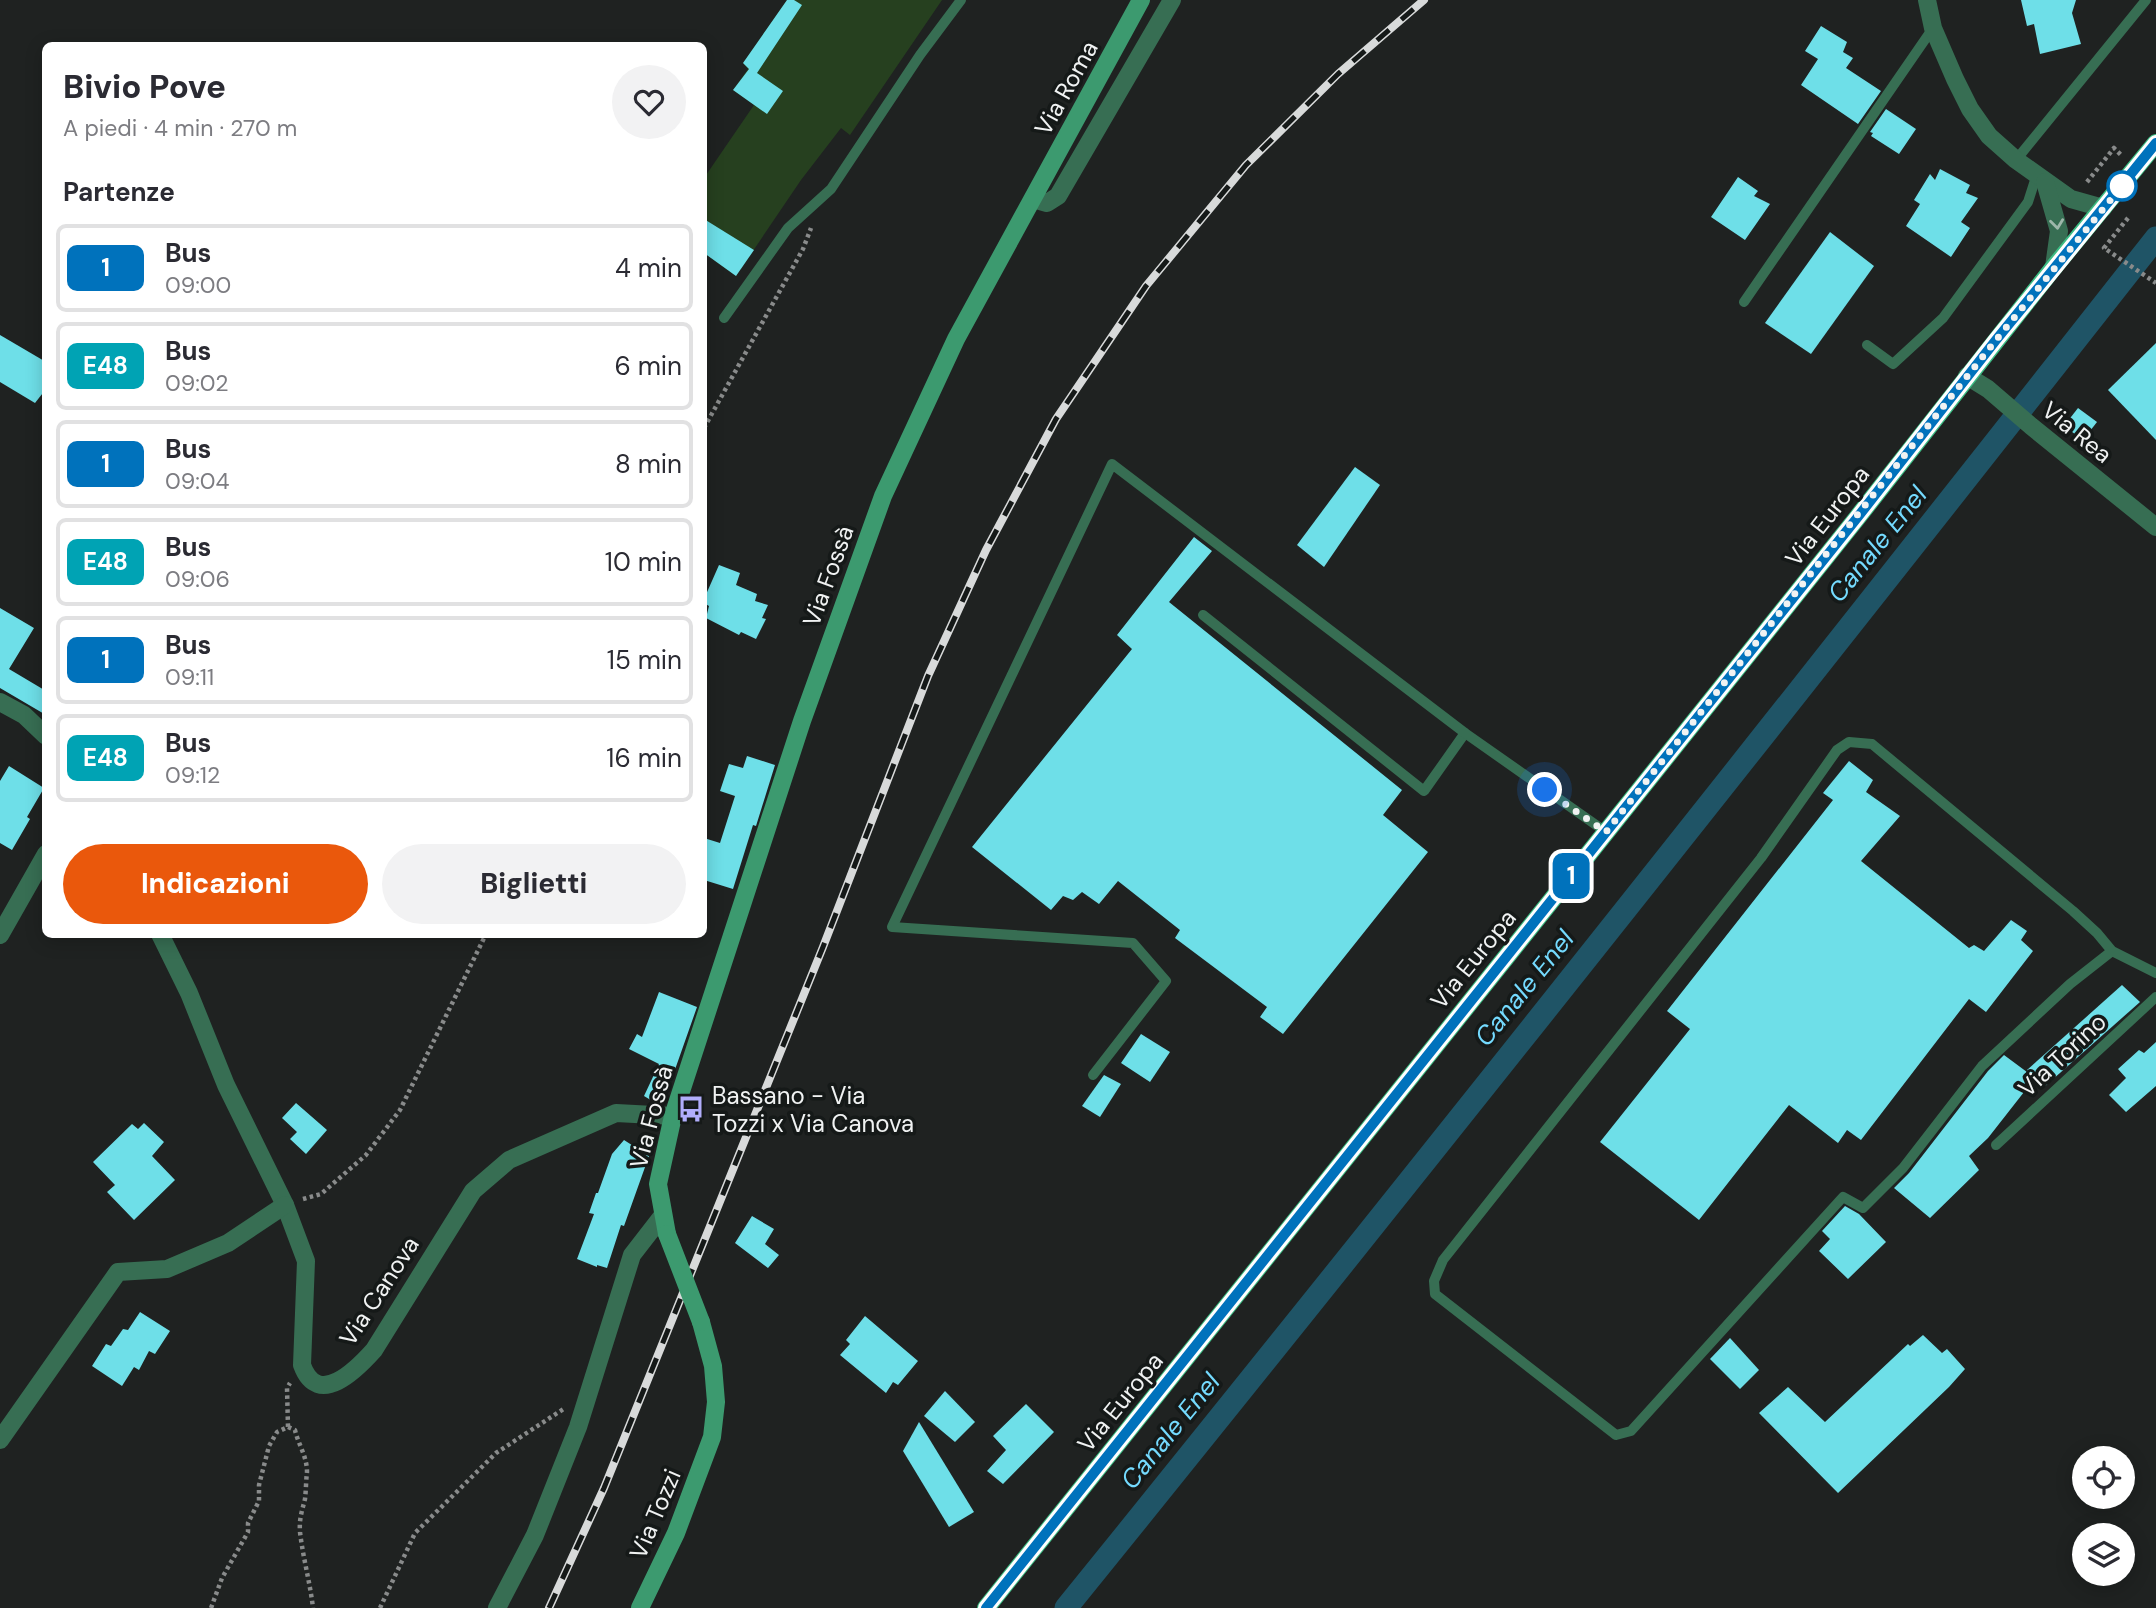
<!DOCTYPE html>
<html lang="it">
<head>
<meta charset="utf-8">
<style>
  body { margin:0; font-family:"DM Sans",sans-serif; background:#f2f2f3; color:#2b2b33; height:100vh; display:flex; flex-direction:column; font-size:26px; white-space:nowrap }
  * { box-sizing:border-box; margin:0 }
  p { font-size:23px; color:#7c7c81 }
  .icon { flex:none; width:38px; height:38px; fill:none; stroke:currentColor; stroke-width:2; stroke-linecap:round; stroke-linejoin:round }
  .map { position:relative; flex:1; overflow:hidden }
  .sheet { position:absolute; left:42px; top:42px; width:665px; height:896px; display:flex; flex-direction:column; background:#fff; border-radius:10px; box-shadow:0 4px 18px #0003 }
  .sheet>* { flex:none }
  .badge { padding:0 14px; border-radius:10px; font-size:24px; line-height:46px }
  .buttons { position:absolute; left:2072px; top:1446px; display:grid; gap:14px }
  .buttons a { display:grid; place-items:center; width:63px; height:63px; border-radius:50%; background:#fff; box-shadow:0 4px 18px #0003; font-size:35px }
  .you { position:absolute; width:35px; height:35px; margin:-18px; border:5px solid #fff; border-radius:50%; background:#1a73e8; box-shadow:0 0 0 10px #1a73e833 }
  .map>.badge { position:absolute; translate:-50% -50%; box-shadow:0 0 0 4px #fff }
  h2 { padding:0 21px; font-size:26px; line-height:63px }
  .round { display:grid; place-items:center; flex:none; width:74px; height:74px; border-radius:37px; background:#f2f2f3 }
  .headline { display:flex; align-items:center; justify-content:space-between; height:119px; padding:0 21px }
  h1 { font-size:33px; font-weight:800; line-height:52px }
  .button { display:flex; gap:14px; margin-top:auto; padding:14px 21px }
  .button a { flex:1; height:80px; border-radius:42px; background:#ea580c; color:#fff; font-size:28px; font-weight:800; line-height:80px; text-align:center }
  .button a+a { background:#f2f2f3; color:#2b2b33 }
  ul { padding:0; list-style:none }
  li { display:flex; align-items:center; gap:21px; height:88px; margin:0 14px 10px; padding:0 7px; border:4px solid #e1e1e2; border-radius:10px }
  li div { flex:1 }
  li b { display:block; font-size:26px }
  li em { font-style:normal }
  li .badge { min-width:77px; font-weight:700; text-align:center }
  .map>svg:first-child { display:block }
  .green { fill:#26401f }
  .lines { fill:none; stroke-linecap:round; stroke-linejoin:round }
  .canal { stroke:#1f5466; stroke-width:23 }
  .building { fill:#6edfe8 }
  .path { stroke:#898b8b; stroke-width:4.5; stroke-dasharray:3.5 3.5; stroke-linecap:butt }
  .service { stroke:#376e53; stroke-width:10 }
  .minor { stroke:#376e53; stroke-width:18 }
  .secondary { stroke:#3c9a6f; stroke-width:18 }
  .primary { stroke:#3bbc84; stroke-width:18 }
  .rail-casing { stroke:#d8dada; stroke-width:8 }
  .rail { stroke:#151918; stroke-width:5; stroke-dasharray:16; stroke-linecap:butt }
  .secondary-bridge { stroke:#3c9a6f; stroke-width:18 }
  .oneway { stroke:#9db7aa }
  .line-casing { stroke:#fff; stroke-width:16 }
  .line { stroke:#0072bc; stroke-width:10 }
  .walk { stroke:#f0f2f2; stroke-width:7; stroke-dasharray:0 12.6 }
  .stop-dot { fill:#fff; stroke:#0072bc; stroke-width:3.5 }
  .labels { text-anchor:middle; dominant-baseline:central; stroke-width:7; stroke-linejoin:round; paint-order:stroke }
  .street-label { font-size:24px; fill:#f0f2f2; stroke:#151918 }
  .poi-label { font-size:24px; fill:#f0f2f2; stroke:#151918; text-anchor:start }
  .water-label { font-size:26px; font-style:italic; fill:#74dafe; stroke:#151918 }
</style>
</head>
<body>
<div class="map">
<svg width="2156" height="1608" viewBox="0 0 2156 1608">
  <rect width="100%" height="100%" fill="#1f2221"/>
  <!-- green -->
  <path class="green" d="M787 0H942L850 135 841 128 801 180 736 276 704 253V178L754 105 733 90 748 69 743 63Z"/>
  <g class="lines">
    <!-- canal -->
    <path class="canal" d="M1066 1608C1433 1155 1795 697 2156 238"/>
  </g>
  <!-- building -->
  <g class="building">
    <path d="M787 0H794L802 5 757 73 783 91 767 114 733 90 749 69 743 63Z"/>
    <path d="M2021 0H2076L2072 13 2081 44 2040 54 2034 24 2027 26Z"/>
    <path d="M1821 26 1847 42 1843 52 1853 58 1846 68 1881 91 1858 124 1801 85 1818 59 1805 51Z"/>
    <path d="M1886 109 1916 129 1899 154 1871 136 1873 133 1870 132Z"/>
    <path d="M1940 169 1970 185 1966 193 1978 198 1961 222 1970 228 1951 257 1906 226 1920 204 1914 200 1930 174 1935 180Z"/>
    <path d="M1738 177 1758 191 1754 196 1770 204 1745 240 1711 217Z"/>
    <path d="M704 219 754 250 736 276 704 253Z"/>
    <path d="M1830 232 1874 266 1811 354 1765 323Z"/>
    <path d="M0 335 46 362V389L35 403 0 382Z"/>
    <path d="M2156 343V440L2108 390Z"/>
    <path d="M2078 408 2097 422 2083 440 2064 426Z"/>
    <path d="M1355 467 1380 485 1324 567 1297 545Z"/>
    <path d="M1194 537 1212 551 1169 602 1402 790 1383 815 1428 852 1283 1034 1260 1017 1267 1007 1175 938 1180 930 1118 881 1099 904 1082 892 1073 900 1063 896 1051 910 972 847 1132 649 1117 635Z"/>
    <path d="M719 565 740 573 736 585 757 594 755 601 768 605 762 618 766 619 756 639 741 632 739 635 706 618 709 606 704 603V599Z"/>
    <path d="M0 608 34 628 9 669 46 691V715L0 688Z"/>
    <path d="M747 756 775 765 756 826 753 825 733 889 704 880V838L720 843 735 796 720 791 729 764 743 768Z"/>
    <path d="M1849 761 1873 780 1866 792 1900 816 1861 861 1969 948 1974 945 1984 951 2011 920 2027 931 2021 940 2033 951 1986 1012 1969 999 1861 1140 1847 1130 1838 1143 1789 1105 1699 1220 1600 1142 1690 1029 1667 1011 1833 800 1823 793Z"/>
    <path d="M9 766 44 788 27 817 30 819 12 850 0 843V781Z"/>
    <path d="M2122 985 2140 1002 2043 1088 2027 1070Z"/>
    <path d="M659 992 697 1007 665 1098 654 1102 644 1096 659 1064 629 1049 637 1034 642 1037Z"/>
    <path d="M1141 1034 1170 1052 1150 1082 1121 1063Z"/>
    <path d="M2156 1042V1086L2126 1112 2109 1095 2126 1078 2118 1069 2139 1050 2144 1053Z"/>
    <path d="M2004 1055 2035 1078 1988 1138 1969 1156 1979 1170 1930 1218 1894 1188 1909 1173 1988 1071Z"/>
    <path d="M1104 1075 1121 1084 1100 1117 1082 1106Z"/>
    <path d="M296 1103 327 1130 306 1154 290 1139 297 1132 282 1118Z"/>
    <path d="M144 1123 164 1142 152 1156 175 1180 134 1220 107 1192 115 1185 93 1162 132 1124 138 1129Z"/>
    <path d="M624 1140 649 1156 624 1226 621 1225 607 1268 597 1265V1267L577 1259 594 1214 589 1213 596 1193H598L612 1154Z"/>
    <path d="M1845 1206 1859 1214 1886 1242 1848 1279 1819 1251 1830 1239 1822 1231Z"/>
    <path d="M752 1216 774 1229 765 1244 779 1255 768 1268 735 1243Z"/>
    <path d="M140 1312 170 1331 155 1354 149 1351 139 1370 134 1367 122 1386 92 1366 106 1344 111 1346 123 1329 128 1330Z"/>
    <path d="M865 1316 918 1361 898 1385 893 1382 886 1393 840 1355 850 1344 846 1340Z"/>
    <path d="M1923 1335 1942 1353 1947 1349 1965 1369 1949 1387 1838 1493 1759 1413 1788 1387 1825 1422 1908 1344 1910 1346Z"/>
    <path d="M1730 1338 1759 1370 1740 1389 1710 1359Z"/>
    <path d="M945 1391 975 1422 955 1442 924 1416Z"/>
    <path d="M1026 1404 1054 1432 1003 1484 987 1471 1006 1450 993 1436Z"/>
    <path d="M919 1422 974 1512 949 1527 903 1451Z"/>
  </g>
  <g class="lines">
    <!-- path -->
    <g class="path">
      <path d="M2087 182 2114 148 2122 156"/>
      <path d="M2128 218 2104 248 2156 283"/>
      <path d="M704 428 803 249 811 228"/>
      <path d="M303 1199 321 1194 366 1155 400 1110 486 934"/>
      <path d="M288 1427 295 1430C298 1444 307 1456 307 1472 306 1480 306 1491 305 1499 302 1511 299 1519 300 1532 303 1558 310 1582 313 1608"/>
      <path d="M211 1608 222 1578 248 1532V1523L259 1501V1485L269 1446 277 1432 288 1427 287 1388 290 1383"/>
      <path d="M380 1608 415 1533 496 1453 565 1408"/>
    </g>
    <!-- service -->
    <g class="service">
      <path d="M2016 160 2146 0"/>
      <path d="M1744 302 1933 28"/>
      <path d="M724 318 788 228 831 189 920 55 961 0"/>
      <path d="M1867 345 1893 364 1943 318 2028 202 2037 174"/>
      <path d="M1203 615 1424 791 1465 733"/>
      <path d="M2112 951 2097 933 2073 911 1872 744 1849 742 1837 750 1761 858 1443 1260 1434 1281 1435 1294 1616 1435 1631 1431 1843 1197 1863 1208 1903 1168 1982 1066 2070 984 2112 951 2156 973"/>
      <path d="M1093 1075 1166 981 1133 943 892 927 1112 464 1465 733 1606 832"/>
      <path d="M1996 1145 2156 997"/>
    </g>
    <!-- minor -->
    <g class="minor">
      <path d="M1927 0 1933 28 1955 79 1970 109 1989 136 2016 160 2071 199 2103 208"/>
      <path d="M2045 182 2059 231 2054 267"/>
      <path d="M1033 199 1047 203 1058 196 1172 0"/>
      <path d="M1967 376 1988 389 2031 426 2156 527"/>
      <path d="M0 702 24 715 46 736"/>
      <path d="M160 934 189 993 226 1085 285 1205 306 1261 302 1365C318 1409 357 1369 374 1350L473 1191 509 1160 616 1113 673 1116"/>
      <path d="M0 935 46 854"/>
      <path d="M0 1440 118 1272 167 1269 228 1243 285 1205"/>
      <path d="M497 1608 535 1535 578 1427 632 1255 663 1215"/>
    </g>
    <!-- secondary -->
    <g class="secondary">
      <path d="M667 1234 658 1184 673 1116 802 721 883 496 956 339 1141 0"/>
      <path d="M640 1608 676 1533 712 1437 716 1402 713 1366 701 1322"/>
    </g>
    <!-- primary -->
    <path class="primary" d="M986 1608 1857 518 2054 267 2156 143"/>
    <!-- rail casing -->
    <g class="rail-casing">
      <path id="rail" d="M549 1608 604 1488 823 947 928 676 986 550 1056 419 1146 286 1246 165 1338 74 1424 0"/>
    </g>
    <!-- rail -->
    <use href="#rail" class="rail"/>
    <!-- secondary-bridge -->
    <path class="secondary-bridge" d="M667 1234 701 1322"/>
  </g>
  <!-- one-way arrows -->
  <defs><path id="oneway-chevron" d="M-2-3.5L2.5 0L-2 3.5" fill="none" stroke-width="1.6" stroke-linecap="round" stroke-linejoin="round" transform="scale(1.75)"/></defs>
  <use class="oneway" href="#oneway-chevron" transform="translate(2057 224) rotate(83)"/>
  <g class="lines">
    <!-- line casing -->
    <g class="line-casing">
      <path id="line" d="M986 1608 1857 518 1996 340 2156 143"/>
    </g>
    <!-- line -->
    <use href="#line" class="line"/>
    <!-- walk -->
    <path class="walk" d="M1545 790 1606 832 1996 340 2122 186"/>
  </g>
  <!-- icons -->
  <defs>
    <g id="bus-bare" transform="scale(2.1)"><path d="M-5-6H5V4H4V6H2V4H-2V6H-4V4H-5ZM-3.5-4V0h7V-4ZM-3.5 1.2v1.5H-2V1.2ZM2 1.2v1.5H3.5V1.2Z" fill="#b1adfa" stroke="#151918" stroke-width="2.5" paint-order="stroke"/></g>
  </defs>
  <g fill-rule="evenodd">
    <use href="#bus-bare" x="691" y="1109"/>
  </g>
  <!-- markers -->
  <circle class="stop-dot" cx="2122" cy="186" r="14"/>
  <g class="labels">
    <!-- street labels -->
    <g class="street-label">
      <text transform="translate(1066 88) rotate(-61)">Via Roma</text>
      <text transform="translate(2077 432) rotate(39)">Via Rea</text>
      <text transform="translate(1827 516) rotate(-52)">Via Europa</text>
      <text transform="translate(828 576) rotate(-70)">Via Fossà</text>
      <text transform="translate(1473 959) rotate(-51)">Via Europa</text>
      <text transform="translate(2062 1055) rotate(-43)">Via Torino</text>
      <text transform="translate(651 1117) rotate(-75)">Via Fossà</text>
      <text transform="translate(379 1291) rotate(-57)">Via Canova</text>
      <text transform="translate(1120 1402) rotate(-51)">Via Europa</text>
      <text transform="translate(655 1514) rotate(-67)">Via Tozzi</text>
    </g>
    <!-- poi labels -->
    <g class="poi-label">
      <text x="712" y="1095">Bassano - Via<tspan x="712" dy="28">Tozzi x Via Canova</tspan></text>
    </g>
    <!-- water labels -->
    <g class="water-label">
      <text transform="translate(1877 544) rotate(-51)">Canale Enel</text>
      <text transform="translate(1524 988) rotate(-51)">Canale Enel</text>
      <text transform="translate(1170 1431) rotate(-51)">Canale Enel</text>
    </g>
  </g>
</svg>
<div class="buttons">
<a><svg class="icon" aria-label="locate" viewBox="0 0 24 24"><circle cx="12" cy="12" r="6"/><path d="M12 2v4M12 18v4M2 12h4M18 12h4"/></svg></a>
<a><svg class="icon" aria-label="layers" viewBox="0 0 24 24"><path d="M12 4l9 5-9 5-9-5zM3 14l9 5 9-5"/></svg></a>
</div>
<div class="you" style="left:1545px;top:790px"></div>
<b class="badge" style="left:1571px;top:876px;background:#0072bc;color:#fff">1</b>
<section class="sheet">
<div class="headline"><div><h1>Bivio Pove</h1><p>A piedi · 4 min · 270 m</p></div><a class="round"><svg class="icon" aria-label="heart" viewBox="0 0 24 24"><path d="M12 20l-8-8c-3-5 5-10 8-4 3-6 11-1 8 4z"/></svg></a></div>
<h2>Partenze</h2>
<ul>
<li><span class="badge" style="background:#0072bc;color:#fff">1</span><div><b>Bus</b><p>09:00</p></div><em>4 min</em></li>
<li><span class="badge" style="background:#00a3b4;color:#fff">E48</span><div><b>Bus</b><p>09:02</p></div><em>6 min</em></li>
<li><span class="badge" style="background:#0072bc;color:#fff">1</span><div><b>Bus</b><p>09:04</p></div><em>8 min</em></li>
<li><span class="badge" style="background:#00a3b4;color:#fff">E48</span><div><b>Bus</b><p>09:06</p></div><em>10 min</em></li>
<li><span class="badge" style="background:#0072bc;color:#fff">1</span><div><b>Bus</b><p>09:11</p></div><em>15 min</em></li>
<li><span class="badge" style="background:#00a3b4;color:#fff">E48</span><div><b>Bus</b><p>09:12</p></div><em>16 min</em></li>
</ul>
<div class="button"><a>Indicazioni</a><a>Biglietti</a></div>
</section>
</div>
</body>
</html>
